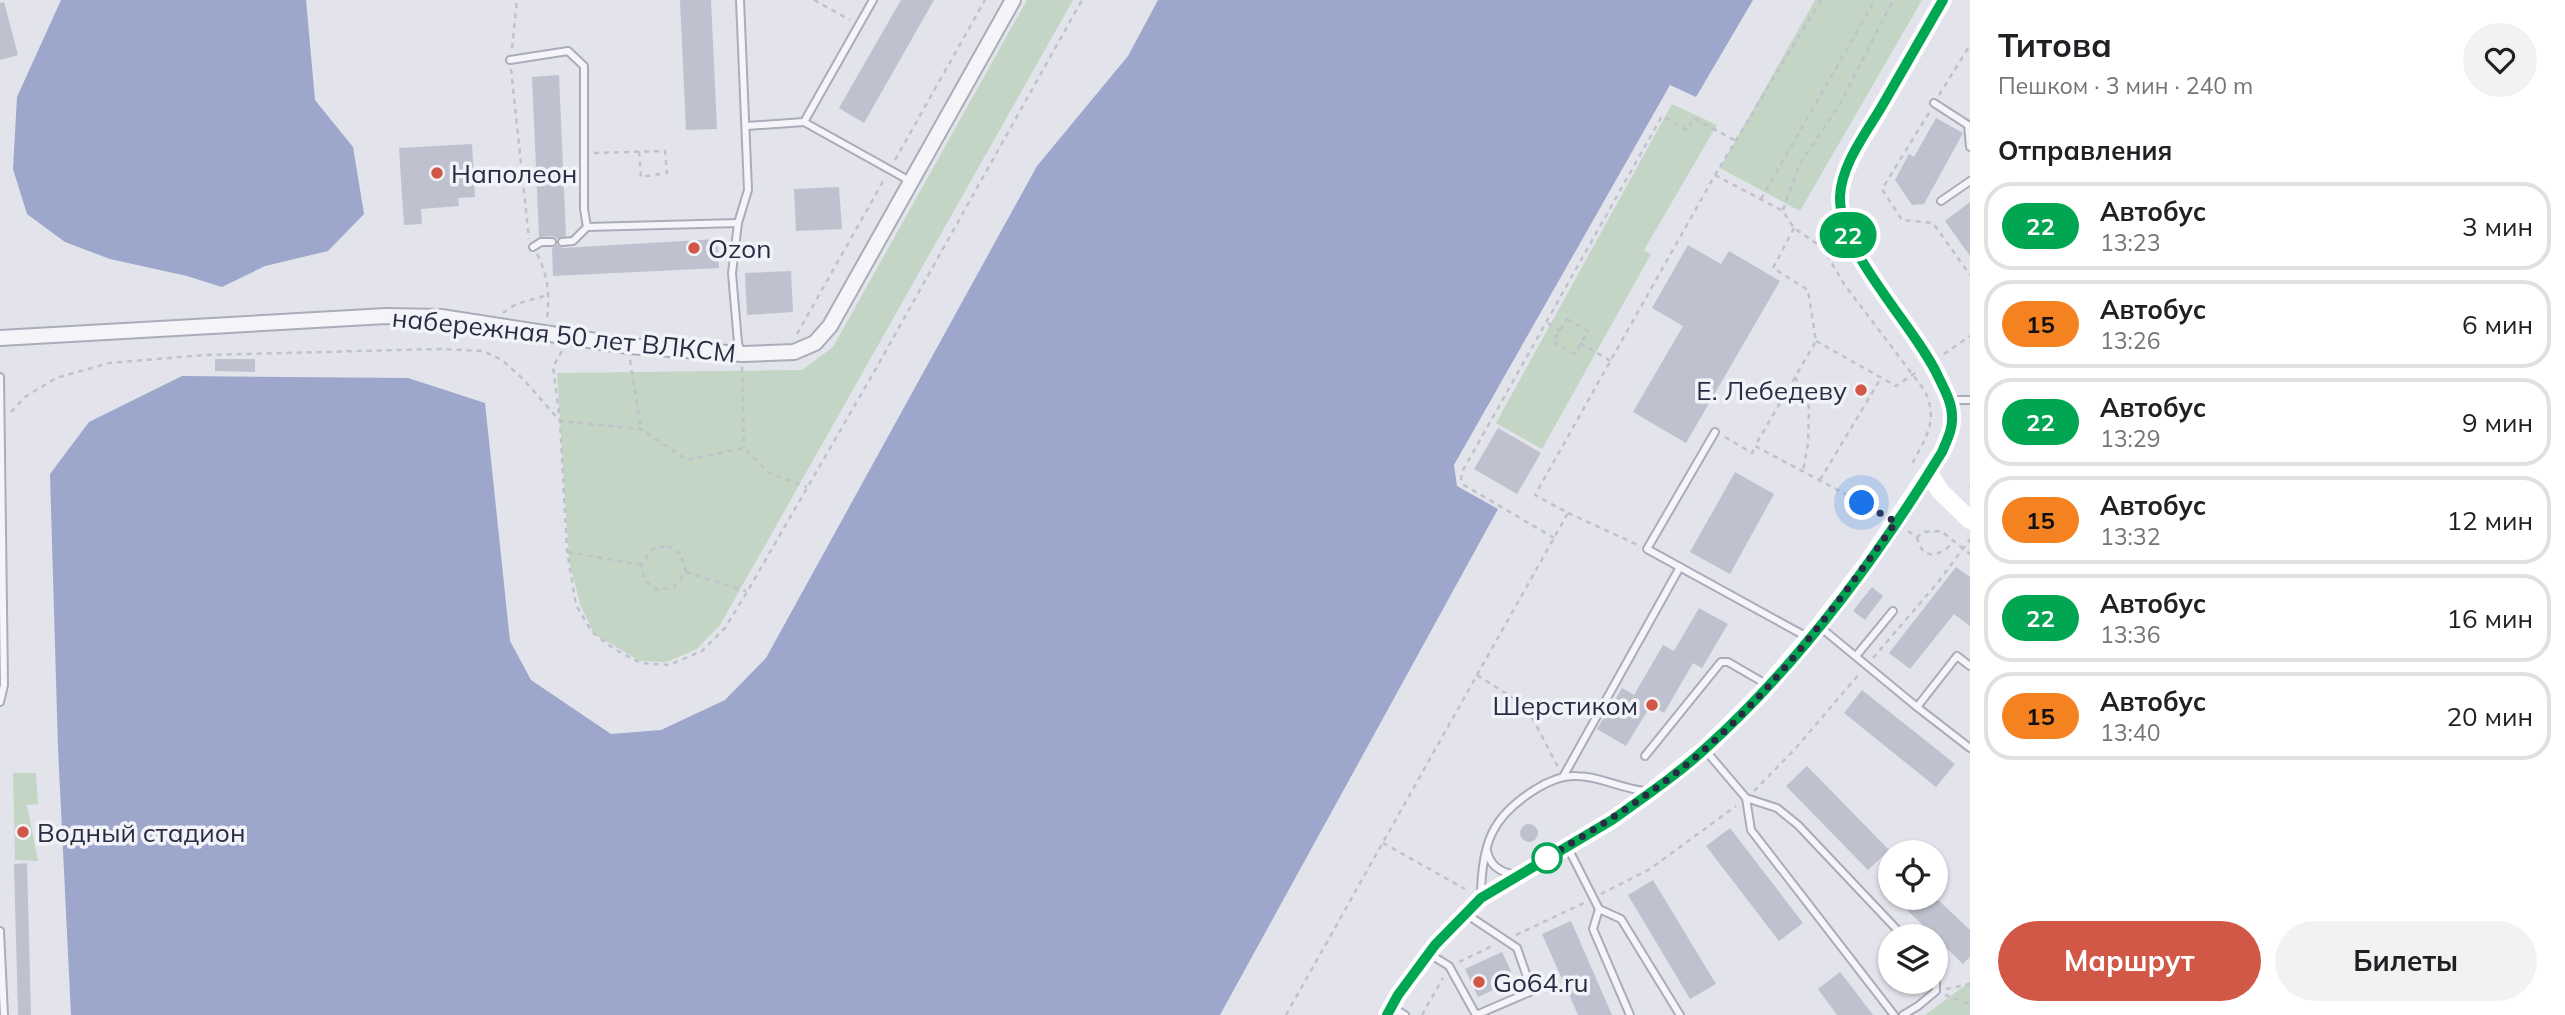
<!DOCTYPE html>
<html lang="ru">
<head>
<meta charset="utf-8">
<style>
  body { margin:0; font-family:Mulish,sans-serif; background:#f2f2f2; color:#202124; height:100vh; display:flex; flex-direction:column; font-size:26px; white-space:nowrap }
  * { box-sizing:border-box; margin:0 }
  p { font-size:23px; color:#757577 }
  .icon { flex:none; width:38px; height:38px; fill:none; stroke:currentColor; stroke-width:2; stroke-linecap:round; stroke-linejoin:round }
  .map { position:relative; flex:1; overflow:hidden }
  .details { display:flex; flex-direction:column; background:#fff; width:595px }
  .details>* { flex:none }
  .badge { padding:0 14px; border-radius:23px; font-size:24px; line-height:46px }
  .fabs { position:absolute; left:1878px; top:840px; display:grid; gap:14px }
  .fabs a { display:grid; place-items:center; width:70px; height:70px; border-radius:50%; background:#fff; box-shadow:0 2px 5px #0004; font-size:35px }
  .you { position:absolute; width:35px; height:35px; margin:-18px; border:5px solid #fff; border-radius:50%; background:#1a73e8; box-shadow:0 0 0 10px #1a73e833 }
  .map>.badge { position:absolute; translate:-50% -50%; box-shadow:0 0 0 4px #fff }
  h2 { padding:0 28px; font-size:26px; line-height:63px }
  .round { display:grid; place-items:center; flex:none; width:74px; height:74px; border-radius:37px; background:#f2f2f2 }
  .summary { display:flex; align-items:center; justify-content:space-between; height:119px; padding:0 28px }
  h1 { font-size:33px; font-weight:700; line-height:52px }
  .action { display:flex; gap:14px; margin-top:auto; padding:14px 28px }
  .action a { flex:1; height:80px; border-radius:42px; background:#d15846; color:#fff; font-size:28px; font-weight:700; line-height:80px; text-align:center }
  .action a+a { background:#f2f2f2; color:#202124 }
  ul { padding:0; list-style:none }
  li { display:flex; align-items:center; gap:21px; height:88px; margin:0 14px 10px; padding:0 14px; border:4px solid #e0e0e0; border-radius:28px }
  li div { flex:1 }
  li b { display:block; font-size:26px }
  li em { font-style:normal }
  li .badge { min-width:77px; font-weight:700; text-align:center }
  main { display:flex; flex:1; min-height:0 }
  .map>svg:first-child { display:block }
  .green { fill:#c3d5c4 }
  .water { fill:#9da6cb }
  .building { fill:#bfc1ce }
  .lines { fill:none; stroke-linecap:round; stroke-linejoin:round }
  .service-casing { stroke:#abacb9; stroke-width:10 }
  .tertiary-casing { stroke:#abacb9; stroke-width:18 }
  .path { stroke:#c0c1ca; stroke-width:2.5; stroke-dasharray:5 5; stroke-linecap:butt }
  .service { stroke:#f5f5f9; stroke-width:6 }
  .tertiary { stroke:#f5f5f9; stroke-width:14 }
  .secondary { stroke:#fff; stroke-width:18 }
  .line-casing { stroke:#fff; stroke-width:16 }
  .line { stroke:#00a651; stroke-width:10 }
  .walk { stroke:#2a2c43; stroke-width:7; stroke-dasharray:0 12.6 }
  .poi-dot { fill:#d15846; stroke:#f2f3f8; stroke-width:2.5 }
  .stop-dot { fill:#fff; stroke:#00a651; stroke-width:3.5 }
  .labels { text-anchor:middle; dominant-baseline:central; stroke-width:7; stroke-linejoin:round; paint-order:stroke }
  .poi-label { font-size:26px; fill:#2a2c43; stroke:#f2f3f8; text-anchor:start }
  .street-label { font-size:26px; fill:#2a2c43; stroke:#f2f3f8 }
</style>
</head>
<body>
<main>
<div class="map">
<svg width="1970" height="1015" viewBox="0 0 1970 1015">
  <rect width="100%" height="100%" fill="#e2e3eb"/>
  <!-- green -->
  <g class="green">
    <path d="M1027 0H1073L720 625 697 649 666 662 640 661 594 634 580 604 569 560 557 373 802 370 833 347Z"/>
    <path d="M1815 0H1922L1800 211 1720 168Z"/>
    <path d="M1672 104 1717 125 1644 250 1651 254 1542 449 1496 423Z"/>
    <path d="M13 773H36L38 804 27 805 38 861 15 860Z"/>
    <path d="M1970 982V1015H1925Z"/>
  </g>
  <!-- water -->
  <g class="water">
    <path d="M61 0H306L315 100 353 147 364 214 328 251 265 266 222 287 187 276 110 259 65 242 27 214 13 169 17 97Z"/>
    <path d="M1158 0H1753L1696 97 1670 85 1454 465 1457 486 1498 509 1220 1015H71L58 748 50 474 89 422 182 376 408 378 485 403 510 641 531 680 611 734 661 730 725 700 766 658 1037 166 1128 56Z"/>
  </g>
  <!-- building -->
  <g class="building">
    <path d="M680 0H711L717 129 686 130Z"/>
    <path d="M901 0H934L864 123 839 108Z"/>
    <path d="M4 2 18 55 0 60V3Z"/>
    <path d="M559 75 566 236 557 239 553 236 539 237 532 77Z"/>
    <path d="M1936 118 1963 133 1924 204 1912 205 1895 180 1909 154 1914 157Z"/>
    <path d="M472 144 475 197 458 198 459 206 421 209 422 224 404 225 399 148Z"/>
    <path d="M839 187 842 229 796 231 794 189Z"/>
    <path d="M1970 202V256L1945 221Z"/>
    <path d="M717 239 719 268 553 276 552 248 557 245 563 248Z"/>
    <path d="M1688 245 1721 264 1729 251 1780 281 1686 443 1633 412 1683 326 1652 308Z"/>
    <path d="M791 271 793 312 747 315 745 273Z"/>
    <path d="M215 359H255V372L215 371Z"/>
    <path d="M1498 428 1541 453 1517 494 1474 469Z"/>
    <path d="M1735 472 1774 494 1730 574 1690 552Z"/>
    <path d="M1956 567 1970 577V626L1954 614 1910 669 1889 653Z"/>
    <path d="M1872 587 1883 596 1865 620 1853 611Z"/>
    <path d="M1699 608 1728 624 1702 668 1693 663 1664 713 1651 705 1626 746 1597 729 1622 688 1634 695 1663 645 1674 651Z"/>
    <path d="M1862 690 1955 764 1936 787 1844 713Z"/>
    <path d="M1807 766 1889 850 1868 870 1786 786Z"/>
    <circle cx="1529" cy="833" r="9"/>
    <path d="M1730 828 1803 923 1779 941 1706 846Z"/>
    <path d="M27 863 31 1015H18L14 864Z"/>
    <path d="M1653 880 1716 984 1690 999 1628 895Z"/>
    <path d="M1918 898H1936L1970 930V957L1963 964 1906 909Z"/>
    <path d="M1571 921 1612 1015H1578L1542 934Z"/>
    <path d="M1502 952 1515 980 1478 997 1465 969Z"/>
    <path d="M1840 972 1851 986 1873 1015H1837L1818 989Z"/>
  </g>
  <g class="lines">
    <!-- service casing -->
    <g class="service-casing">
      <g id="service">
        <path d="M873 0 804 122 910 181"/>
        <path d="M510 60 568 51 584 66V209L587 227 738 223 732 273 738 343 741 353"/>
        <path d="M1934 103 1968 125 1970 147"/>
        <path d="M746 126 804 122"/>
        <path d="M1941 201 1970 181"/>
        <path d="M738 223 748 190 740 0"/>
        <path d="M562 242 573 241 587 227"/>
        <path d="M533 247 541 242H552"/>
        <path d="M0 377 4 685 0 702"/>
        <path d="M1951 400H1970"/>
        <path d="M1715 432 1647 549 1807 637"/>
        <path d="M1820 627 1917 707 1957 656 1970 666"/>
        <path d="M1856 656 1893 611"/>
        <path d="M1917 707 1970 748"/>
        <path d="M1706 751 1746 798 1777 808 1798 825 1903 936"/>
        <path d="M1645 756 1721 662H1728L1766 684"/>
        <path d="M1563 777 1680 567"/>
        <path d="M1746 798 1751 830 1894 1015"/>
        <path d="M1568 848 1599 909 1621 919 1680 1015"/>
        <path d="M1487 851C1490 865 1499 872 1513 874"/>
        <path d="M1481 894C1482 843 1492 816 1536 789 1547 782 1563 775 1577 776 1600 776 1621 789 1646 791"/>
        <path d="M1599 909 1593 929 1630 1015"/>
        <path d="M0 931 4 1015"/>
        <path d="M1431 955 1449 966 1476 1015 1532 991 1517 948 1466 914"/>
        <path d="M1393 1008 1405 1015"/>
        <path d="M1903 1015 1918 1006 1936 991V970"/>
      </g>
    </g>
    <!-- tertiary casing -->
    <g class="tertiary-casing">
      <path id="tertiary" d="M0 338 386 316 441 317 628 346 742 354 794 352 815 343 830 326 1013 0"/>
    </g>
    <!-- path -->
    <g class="path">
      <path d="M814 0 850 20"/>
      <path d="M512 48 517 0"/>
      <path d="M511 69 529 239"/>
      <path d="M1939 95 1970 45"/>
      <path d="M1929 113 1882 189 1902 220 1933 223 1970 275"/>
      <path d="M594 153 665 151 667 173 641 177 639 151"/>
      <path d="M895 160 985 0"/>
      <path d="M1715 175 1783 211 1794 228 1823 248 1844 284 1925 391C1939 422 1925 438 1911 466"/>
      <path d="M1761 199 1875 0"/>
      <path d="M1783 210 1799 165 1840 104 1893 0"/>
      <path d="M1794 228 1773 268 1808 290 1816 341 1755 446 1883 514"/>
      <path d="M537 254C548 274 550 297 547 319"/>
      <path d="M503 313 516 304 548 295"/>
      <path d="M1567 319 1588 331 1575 354 1553 342Z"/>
      <path d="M1548 323 1560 331"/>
      <path d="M797 334 885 178"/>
      <path d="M1816 341 1896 386 1918 371"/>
      <path d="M1580 343 1611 361"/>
      <path d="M562 351 553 367 560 421 567 551 576 605 592 632 614 649 641 663 669 665 702 651 725 628 747 592 878 365 1082 0"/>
      <path d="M1944 354 1970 336"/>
      <path d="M630 360 641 429"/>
      <path d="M742 367 744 448"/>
      <path d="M1795 377 1809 407 1808 444 1803 471"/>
      <path d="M11 412 25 397 56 378 109 363 204 355 440 349 483 351 502 360 523 379 560 421 641 429 687 460 744 448 769 473 807 487"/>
      <path d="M1725 437 1752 453 1755 446"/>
      <path d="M1820 480 1881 378"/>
      <path d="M1970 486V487"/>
      <path d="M1568 513 1638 545"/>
      <path d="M1908 531 1917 537 1924 532 1941 531 1970 554"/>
      <path d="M1917 537C1922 563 1942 556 1954 541"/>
      <path d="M1554 538 1464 485 1461 479 1462 472 1662 116 1687 130 1694 118 1736 141"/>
      <path d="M667 546 681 554 686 572 674 587 658 590 645 581 641 565 652 549Z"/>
      <path d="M568 552 641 565"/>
      <path d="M686 572 746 591"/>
      <path d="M1873 658 1939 581 1970 539"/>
      <path d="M1477 675 1516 700 1534 721 1558 767"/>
      <path d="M1754 791 1795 749 1860 673"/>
      <path d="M1383 843 1465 889"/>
      <path d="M1601 894 1650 869 1736 806"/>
      <path d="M1516 935 1586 902"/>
      <path d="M1459 962 1494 945"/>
      <path d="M1946 989 1970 984"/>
      <path d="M1945 995 1970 1004"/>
      <path d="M1286 1015 1568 513 1535 495 1715 175 1821 0"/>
      <path d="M1422 1015 1443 978"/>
    </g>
    <!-- service -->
    <use href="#service" class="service"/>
    <!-- tertiary -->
    <use href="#tertiary" class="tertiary"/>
    <!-- secondary -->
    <g class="secondary">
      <path d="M1929 473 1940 491 1970 520"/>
      <path d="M1387 1015 1398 995 1435 945 1481 898 1612 820 1651 792 1705 749 1760 695 1819 626 1866 565 1942 452C1947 440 1953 429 1952 416 1952 402 1944 389 1938 376 1913 323 1839 253 1840 197 1841 167 1867 132 1882 106 1902 71 1923 35 1943 0"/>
    </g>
  </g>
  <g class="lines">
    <!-- line casing -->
    <g class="line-casing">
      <path id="line" d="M1387 1015 1398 995 1435 945 1481 898 1612 820C1644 797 1677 775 1706 748 1799 664 1877 558 1942 452 1947 440 1953 429 1952 416 1952 402 1944 389 1938 376 1913 323 1839 253 1840 197 1841 165 1866 133 1882 106 1902 71 1923 35 1943 0"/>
    </g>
    <!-- line -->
    <use href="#line" class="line"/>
    <!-- walk -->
    <path class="walk" d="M1547 858 1543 860C1599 827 1655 793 1705 749 1779 684 1839 602 1896 522L1862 503"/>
  </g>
  <!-- markers -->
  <g class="poi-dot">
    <circle cx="437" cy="173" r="7"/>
    <circle cx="694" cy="248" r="7"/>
    <circle cx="1861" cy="390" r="7"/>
    <circle cx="1652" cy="705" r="7"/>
    <circle cx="23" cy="832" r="7"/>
    <circle cx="1479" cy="982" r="7"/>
  </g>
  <circle class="stop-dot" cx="1547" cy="858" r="14"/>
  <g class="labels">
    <!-- poi labels -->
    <g class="poi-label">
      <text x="451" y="173">Наполеон</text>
      <text x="708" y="248">Ozon</text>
      <text x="1847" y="390" text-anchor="end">Е. Лебедеву</text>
      <text x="1638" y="705" text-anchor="end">Шерстиком</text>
      <text x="37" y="832">Водный стадион</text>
      <text x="1493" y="982">Go64.ru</text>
    </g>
    <!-- street labels -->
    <g class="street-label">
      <text transform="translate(564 335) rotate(6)">набережная 50 лет ВЛКСМ</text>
    </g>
  </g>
</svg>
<div class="fabs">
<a><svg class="icon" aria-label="locate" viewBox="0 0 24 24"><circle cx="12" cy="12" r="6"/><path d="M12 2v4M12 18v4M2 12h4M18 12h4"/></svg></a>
<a><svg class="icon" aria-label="layers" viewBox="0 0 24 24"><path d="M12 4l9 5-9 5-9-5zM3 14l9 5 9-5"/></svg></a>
</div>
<div class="you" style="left:1862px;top:503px"></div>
<b class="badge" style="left:1848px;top:235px;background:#00a651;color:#fff">22</b>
</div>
<section class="details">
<div class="summary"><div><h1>Титова</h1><p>Пешком · 3 мин · 240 m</p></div><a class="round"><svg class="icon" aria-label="heart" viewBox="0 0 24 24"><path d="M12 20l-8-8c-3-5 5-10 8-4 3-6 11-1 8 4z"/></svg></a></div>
<h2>Отправления</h2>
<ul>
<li><span class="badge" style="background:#00a651;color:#fff">22</span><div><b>Автобус</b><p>13:23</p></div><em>3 мин</em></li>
<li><span class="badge" style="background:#f58220;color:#111">15</span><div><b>Автобус</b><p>13:26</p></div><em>6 мин</em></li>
<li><span class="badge" style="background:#00a651;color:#fff">22</span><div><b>Автобус</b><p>13:29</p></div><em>9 мин</em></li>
<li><span class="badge" style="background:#f58220;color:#111">15</span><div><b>Автобус</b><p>13:32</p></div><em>12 мин</em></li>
<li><span class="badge" style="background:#00a651;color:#fff">22</span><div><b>Автобус</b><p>13:36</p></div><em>16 мин</em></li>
<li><span class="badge" style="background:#f58220;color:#111">15</span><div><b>Автобус</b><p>13:40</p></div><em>20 мин</em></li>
</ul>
<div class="action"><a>Маршрут</a><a>Билеты</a></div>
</section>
</main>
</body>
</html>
